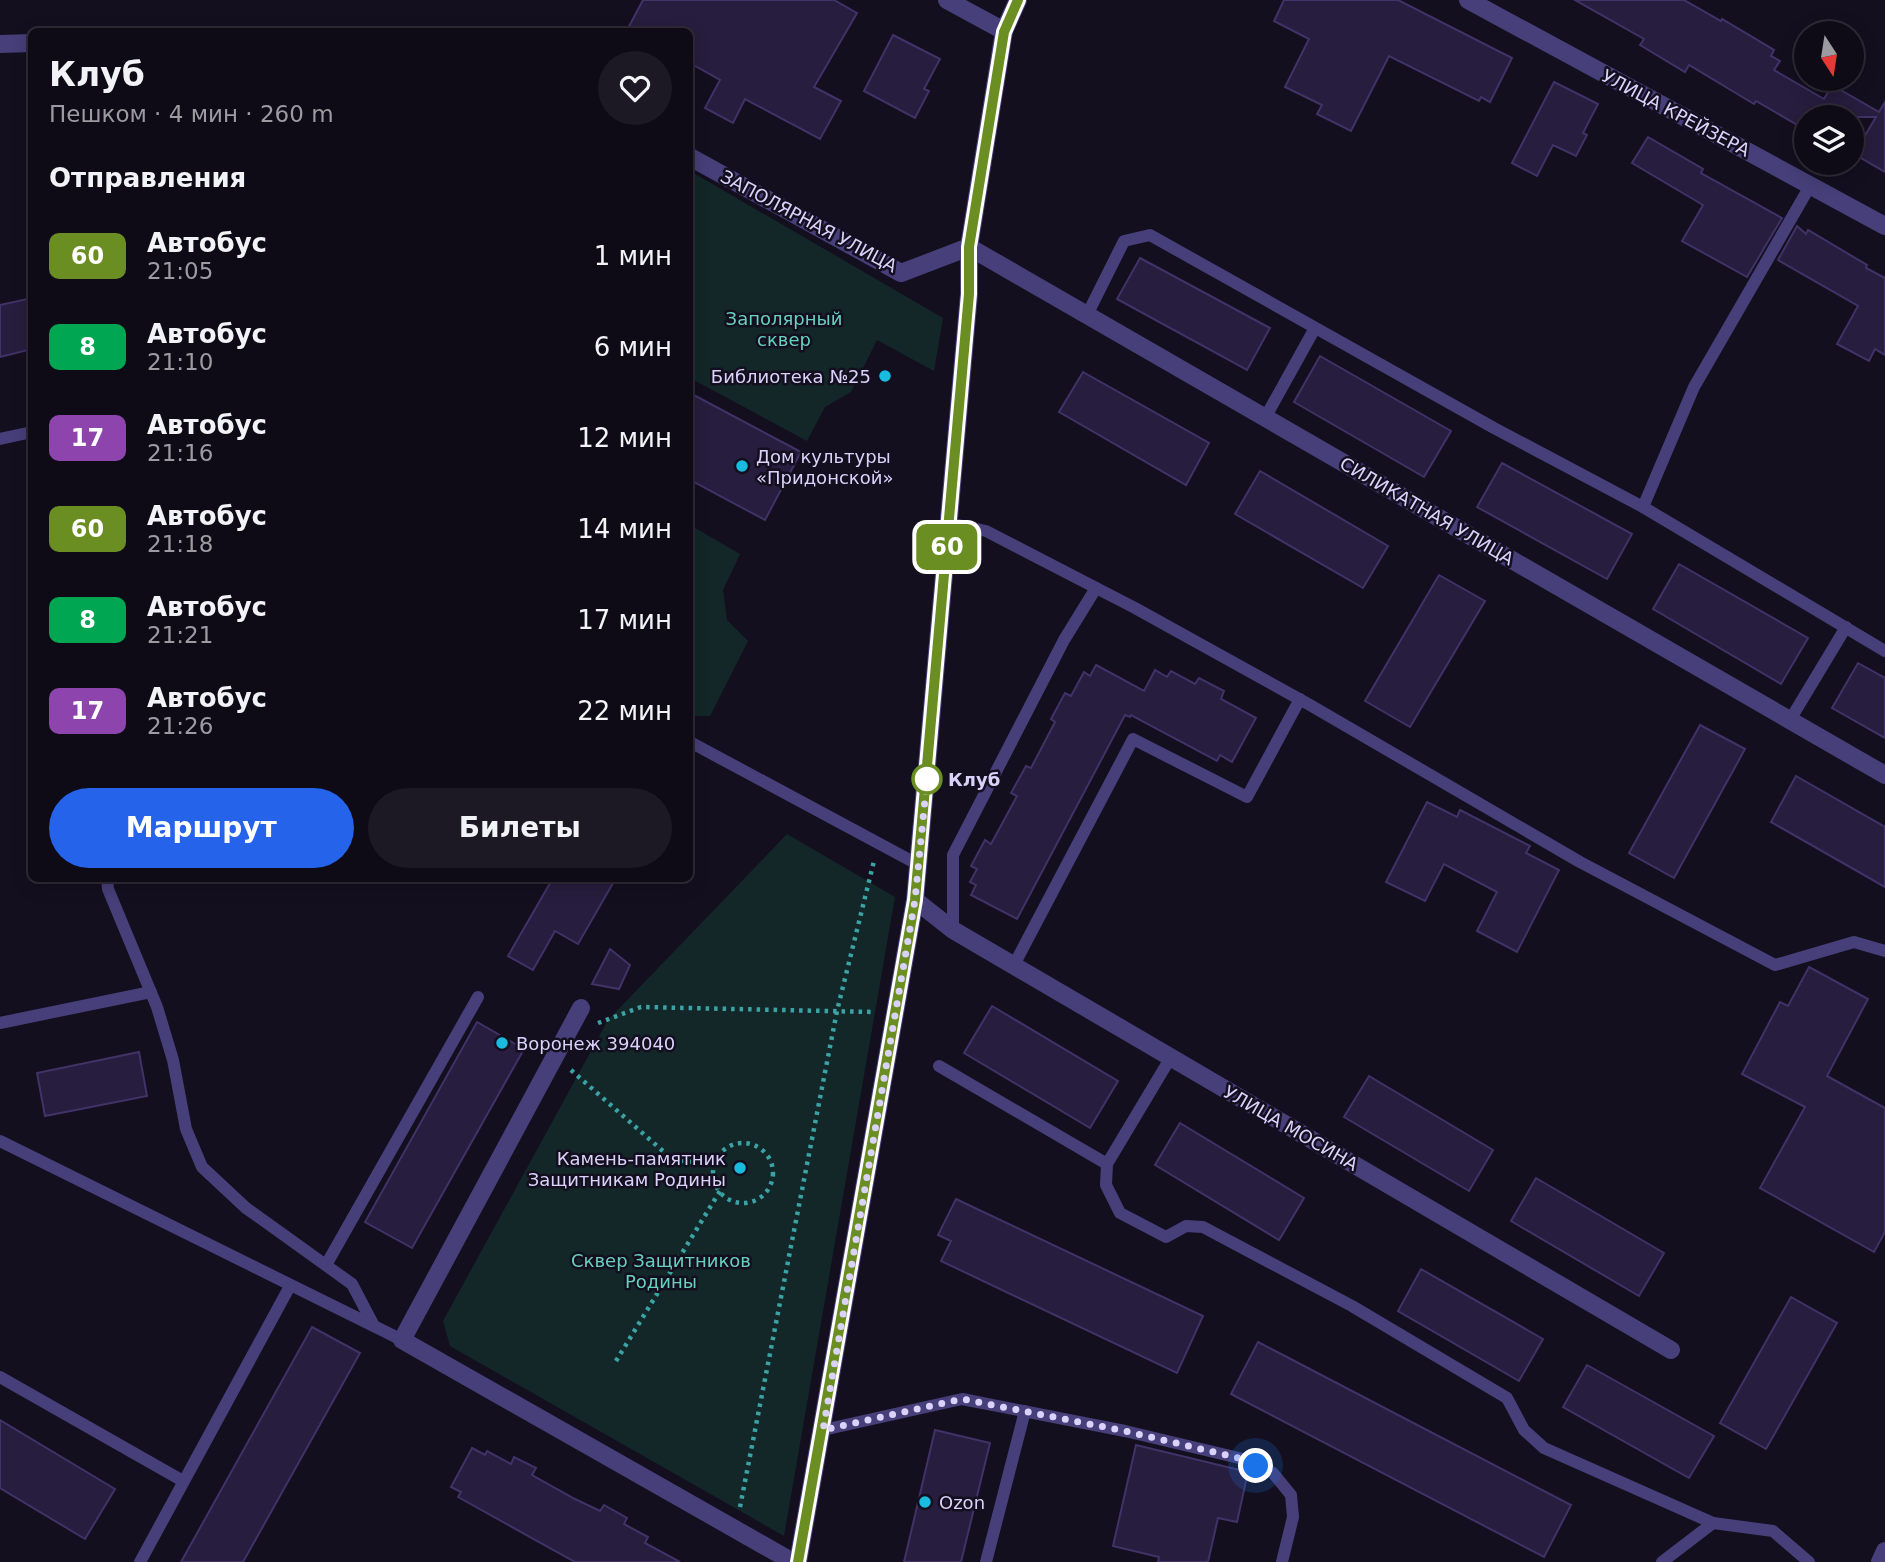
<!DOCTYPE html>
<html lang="ru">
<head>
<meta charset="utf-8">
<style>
  body { margin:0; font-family:"DejaVu Sans",sans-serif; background:#1c1924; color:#f1f3f6; height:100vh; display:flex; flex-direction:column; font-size:26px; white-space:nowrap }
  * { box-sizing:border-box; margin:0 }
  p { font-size:23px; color:#9b9ba1 }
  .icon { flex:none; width:38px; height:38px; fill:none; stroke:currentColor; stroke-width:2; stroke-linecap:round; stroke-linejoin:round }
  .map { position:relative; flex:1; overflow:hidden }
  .sheet { position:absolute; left:28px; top:28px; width:665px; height:854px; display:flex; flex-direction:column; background:#0e0b17; border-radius:10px; box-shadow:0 4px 18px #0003,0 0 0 2px #2e2b36 }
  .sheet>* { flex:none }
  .badge { padding:0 14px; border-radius:10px; font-size:24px; line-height:46px }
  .needle { width:46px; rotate:168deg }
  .tools { position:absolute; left:1794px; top:21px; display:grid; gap:14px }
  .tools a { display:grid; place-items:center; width:70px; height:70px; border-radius:50%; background:#0e0b17; box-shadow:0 4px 18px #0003,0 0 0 2px #2e2b36; font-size:35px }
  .you { position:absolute; width:35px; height:35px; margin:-18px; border:5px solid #fff; border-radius:50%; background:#1a73e8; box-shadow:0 0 0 10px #1a73e833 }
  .map>.badge { position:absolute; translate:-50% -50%; box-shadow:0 0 0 4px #fff }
  h2 { padding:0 21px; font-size:26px; line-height:63px }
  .round { display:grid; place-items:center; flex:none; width:74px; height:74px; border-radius:37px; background:#1c1924 }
  .head { display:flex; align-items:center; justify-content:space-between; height:119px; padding:0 21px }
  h1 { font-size:33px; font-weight:800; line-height:52px }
  .action { display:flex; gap:14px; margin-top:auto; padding:14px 21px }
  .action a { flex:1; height:80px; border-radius:42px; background:#2563eb; color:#fff; font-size:28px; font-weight:800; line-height:80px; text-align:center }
  .action a+a { background:#1c1924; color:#f1f3f6 }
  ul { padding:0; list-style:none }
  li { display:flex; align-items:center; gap:21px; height:91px; padding:0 21px }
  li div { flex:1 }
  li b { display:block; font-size:26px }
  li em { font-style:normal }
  li .badge { min-width:77px; font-weight:700; text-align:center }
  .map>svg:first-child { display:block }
  .green { fill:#132728 }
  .building { fill:#271d3e; stroke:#413267; stroke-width:2 }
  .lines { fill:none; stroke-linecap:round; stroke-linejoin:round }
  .path { stroke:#3ba3a5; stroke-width:4.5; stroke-dasharray:3.5 5; stroke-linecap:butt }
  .service { stroke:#463f79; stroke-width:12 }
  .minor { stroke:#463f79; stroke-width:18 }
  .tertiary { stroke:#463f79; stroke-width:18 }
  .line-casing { stroke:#fff; stroke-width:16 }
  .line { stroke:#6b8e23; stroke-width:10 }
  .walk { stroke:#dad2fa; stroke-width:7; stroke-dasharray:0 12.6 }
  .poi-dot { fill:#19bcdf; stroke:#130f1f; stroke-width:2.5 }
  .stop-dot { fill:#fff; stroke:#6b8e23; stroke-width:3.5 }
  .labels { text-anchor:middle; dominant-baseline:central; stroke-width:5; stroke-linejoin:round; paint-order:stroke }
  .street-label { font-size:18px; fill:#dad2fa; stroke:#130f1f }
  .park-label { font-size:18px; fill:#67d1bf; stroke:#130f1f }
  .poi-label { font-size:18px; fill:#dad2fa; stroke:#130f1f; text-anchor:start }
  .stop-label { font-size:18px; font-weight:bold; fill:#dad2fa; stroke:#130f1f; text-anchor:start }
</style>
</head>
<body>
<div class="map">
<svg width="1885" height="1562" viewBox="0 0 1885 1562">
  <rect width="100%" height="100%" fill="#130f1f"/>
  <!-- green -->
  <g class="green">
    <path d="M690 171 943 318 934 371 877 340 851 392 825 407 807 441 690 378Z"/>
    <path d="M690 525 740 554 723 590 727 620 748 641 710 716H690Z"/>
    <path d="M787 834 895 897 784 1536 450 1346 443 1321 608 1020Z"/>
  </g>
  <!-- building -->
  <g class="building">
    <path d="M643 0H834L857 13 814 87 841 101 820 139 745 99 733 123 705 108 720 80 690 63V32H626Z"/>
    <path d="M1284 0H1398L1512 58 1490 102 1481 97 1479 101 1389 56 1351 131 1317 114 1322 105 1285 87 1309 39 1274 21Z"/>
    <path d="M1575 0H1684L1721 21 1722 19 1774 50 1771 56 1780 61 1774 70 1824 99 1832 85 1879 112 1885 102V172L1854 154 1876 117H1806V130L1756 101 1754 104 1689 65 1685 72 1640 45 1644 39Z"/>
    <path d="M893 35 940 59 924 89 929 91 915 118 864 91Z"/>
    <path d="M1554 82 1598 104 1583 133 1587 135 1576 156 1553 145 1537 176 1512 163Z"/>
    <path d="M1648 137 1703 169 1701 173 1782 218 1747 277 1682 241 1703 205 1632 163Z"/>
    <path d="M1797 226 1806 234 1808 230 1867 265 1866 268 1885 278V355L1875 349 1869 361 1837 344 1858 306 1778 260Z"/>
    <path d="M1140 258 1270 328 1247 370 1117 299Z"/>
    <path d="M32 298V349L0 357V305Z"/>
    <path d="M1320 356 1451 431 1424 477 1294 402Z"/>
    <path d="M1083 372 1209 443 1186 485 1059 412Z"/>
    <path d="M690 393 801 452 765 520 690 480Z"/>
    <path d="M1502 463 1632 534 1607 579 1477 507Z"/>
    <path d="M1260 471 1388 546 1363 588 1235 514Z"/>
    <path d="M1679 564 1808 638 1781 684 1653 609Z"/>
    <path d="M1439 575 1485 601 1410 727 1365 701Z"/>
    <path d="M1858 663 1885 678V738L1832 708Z"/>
    <path d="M1096 665 1144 691 1155 670 1167 677 1171 671 1195 684 1199 678 1224 691 1221 699 1256 718 1232 762 1220 755 1217 761 1131 715 1130 717 1125 715 1017 919 971 895 976 885 970 882 977 869 971 866 985 840 991 844 1017 796 1011 793 1026 766 1031 768 1055 722 1051 719 1065 693 1071 696 1084 672 1090 676Z"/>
    <path d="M1700 725 1745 749 1674 878 1629 853Z"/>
    <path d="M1796 776 1885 827V887L1771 822Z"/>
    <path d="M1427 802 1457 817 1460 810 1530 846 1526 853 1559 870 1517 952 1477 931 1497 892 1444 864 1425 901 1386 882Z"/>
    <path d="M553 878H616L578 944 555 931 533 970 508 956Z"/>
    <path d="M610 949 630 965 619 989 592 984Z"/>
    <path d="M1809 967 1868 999 1827 1076 1885 1108V1232L1874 1252 1760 1188 1805 1107 1742 1074 1780 1002 1788 1006Z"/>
    <path d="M992 1006 1118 1081 1090 1128 964 1053Z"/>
    <path d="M477 1022 524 1049 412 1248 365 1222Z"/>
    <path d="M139 1052 147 1096 45 1116 37 1073Z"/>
    <path d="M1369 1076 1493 1150 1469 1191 1344 1117Z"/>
    <path d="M1180 1123 1304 1198 1279 1240 1155 1165Z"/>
    <path d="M1536 1178 1664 1253 1639 1296 1511 1221Z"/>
    <path d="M956 1199 1203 1316 1177 1373 941 1261 951 1241 938 1235Z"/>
    <path d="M1421 1269 1543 1339 1519 1381 1398 1311Z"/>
    <path d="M1791 1297 1837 1323 1766 1449 1720 1423Z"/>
    <path d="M312 1327 360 1353 243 1562H181Z"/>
    <path d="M1258 1342 1571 1505 1544 1557 1231 1394Z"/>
    <path d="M1587 1365 1714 1436 1689 1478 1563 1407Z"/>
    <path d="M0 1420 115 1489 85 1539 0 1488Z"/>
    <path d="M935 1430 990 1443 961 1562H904Z"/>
    <path d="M1136 1445 1248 1472 1237 1522 1218 1518 1208 1562H1158L1159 1557 1113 1546Z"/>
    <path d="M472 1448 485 1455 487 1451 511 1464 514 1457 536 1468 532 1475 575 1499 600 1511 604 1505 627 1518 624 1524 648 1537 645 1543 680 1562H575L458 1497 461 1492 451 1487Z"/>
  </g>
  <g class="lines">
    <!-- path -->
    <g class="path">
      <path d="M598 1023 641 1007 874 1012"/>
      <path d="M571 1070 673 1160 715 1164"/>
      <circle cx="743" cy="1173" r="30"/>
      <path d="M616 1361 720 1191"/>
      <path d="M740 1507 837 1011 874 861"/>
    </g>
    <!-- service -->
    <g class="service">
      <path d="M1087 315 1124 241 1150 235 1494 428 1643 507 1885 651"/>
      <path d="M1265 418 1315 328"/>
      <path d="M0 439 32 432"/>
      <path d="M1643 507 1694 387 1810 186"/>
      <path d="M949 523 986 531 1135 608 1310 705 1580 862 1775 965 1854 942 1885 951"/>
      <path d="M1790 720 1846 627"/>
      <path d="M690 742 919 865"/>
      <path d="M107 878 108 889 157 1007 173 1060 186 1129 202 1167 246 1208 352 1284 374 1326"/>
      <path d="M953 930V855L1064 640 1096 588"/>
      <path d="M1014 965 1133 739 1247 797 1300 699"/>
      <path d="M0 1023 151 992"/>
      <path d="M939 1066 1107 1164 1171 1057"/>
      <path d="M0 1141 402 1340"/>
      <path d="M1107 1164 1106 1185 1120 1213 1166 1237 1186 1226 1203 1227 1352 1306 1507 1398 1524 1430 1544 1448 1713 1523 1773 1531 1809 1562"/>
      <path d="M326 1265 478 997"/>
      <path d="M0 1377 183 1481"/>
      <path d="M823 1430 962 1399 1125 1431 1239 1458 1273 1473 1291 1495 1293 1517 1282 1562"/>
      <path d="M140 1562 290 1286"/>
      <path d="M986 1562 1025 1411"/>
      <path d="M1662 1562 1713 1523"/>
    </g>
    <!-- minor -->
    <g class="minor">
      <path d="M947 0 1004 31"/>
      <path d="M1468 0 1885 226"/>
      <path d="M0 44 32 43"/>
      <path d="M690 157 901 273 969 247 1885 775"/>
      <path d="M915 900 953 930 1671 1350"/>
      <path d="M581 1008 402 1340 793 1562"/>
      <path d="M1880 1562 1885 1551"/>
    </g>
    <!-- tertiary -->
    <path class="tertiary" d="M798 1562 915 900 969 294V247L1004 31 1018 0"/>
  </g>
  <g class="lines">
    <!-- line casing -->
    <g class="line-casing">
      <path id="line" d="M798 1562 915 900 969 294V247L1004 32 1018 0"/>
    </g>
    <!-- line -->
    <use href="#line" class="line"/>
    <!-- walk -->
    <path class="walk" d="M927 779 915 900 823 1430 962 1399 1125 1431 1239 1458 1256 1466"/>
  </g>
  <!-- markers -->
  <g class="poi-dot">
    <circle cx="885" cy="376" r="7"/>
    <circle cx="742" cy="466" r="7"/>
    <circle cx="502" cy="1043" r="7"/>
    <circle cx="740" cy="1168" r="7"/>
    <circle cx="925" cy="1502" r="7"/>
  </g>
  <circle class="stop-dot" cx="927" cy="779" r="14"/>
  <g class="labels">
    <!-- street labels -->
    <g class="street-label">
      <text transform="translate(1676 113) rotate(28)">УЛИЦА КРЕЙЗЕРА</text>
      <text transform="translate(809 221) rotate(28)">ЗАПОЛЯРНАЯ УЛИЦА</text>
      <text transform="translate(1427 511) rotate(30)">СИЛИКАТНАЯ УЛИЦА</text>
      <text transform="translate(1291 1128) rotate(30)">УЛИЦА МОСИНА</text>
    </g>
    <!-- park labels -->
    <g class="park-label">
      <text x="784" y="318">Заполярный<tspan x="784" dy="21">сквер</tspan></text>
      <text x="661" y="1260">Сквер Защитников<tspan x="661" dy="21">Родины</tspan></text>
    </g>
    <!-- poi labels -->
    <g class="poi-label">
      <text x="871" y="376" text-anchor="end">Библиотека №25</text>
      <text x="756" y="456">Дом культуры<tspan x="756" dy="21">«Придонской»</tspan></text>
      <text x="516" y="1043">Воронеж 394040</text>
      <text x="726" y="1158" text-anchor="end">Камень-памятник<tspan x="726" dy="21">Защитникам Родины</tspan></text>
      <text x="939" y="1502">Ozon</text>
    </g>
    <!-- stop labels -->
    <g class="stop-label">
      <text x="948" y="779">Клуб</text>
    </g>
  </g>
</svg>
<div class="tools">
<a><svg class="needle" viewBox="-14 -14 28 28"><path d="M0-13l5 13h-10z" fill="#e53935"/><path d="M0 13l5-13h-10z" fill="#9b9ba1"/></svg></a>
<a><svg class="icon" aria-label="layers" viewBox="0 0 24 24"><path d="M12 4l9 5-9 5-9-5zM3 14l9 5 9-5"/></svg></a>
</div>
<div class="you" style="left:1256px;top:1466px"></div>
<b class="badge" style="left:947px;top:547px;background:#6b8e23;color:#fff">60</b>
<section class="sheet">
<div class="head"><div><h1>Клуб</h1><p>Пешком · 4 мин · 260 m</p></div><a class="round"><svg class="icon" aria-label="heart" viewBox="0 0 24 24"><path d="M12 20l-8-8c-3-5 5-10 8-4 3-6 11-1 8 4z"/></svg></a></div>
<h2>Отправления</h2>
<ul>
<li><span class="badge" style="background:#6b8e23;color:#fff">60</span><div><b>Автобус</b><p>21:05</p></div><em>1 мин</em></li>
<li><span class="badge" style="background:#00a651;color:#fff">8</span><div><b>Автобус</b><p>21:10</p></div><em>6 мин</em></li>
<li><span class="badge" style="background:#8e44ad;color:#fff">17</span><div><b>Автобус</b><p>21:16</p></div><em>12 мин</em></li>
<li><span class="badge" style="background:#6b8e23;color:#fff">60</span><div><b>Автобус</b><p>21:18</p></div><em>14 мин</em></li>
<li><span class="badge" style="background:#00a651;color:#fff">8</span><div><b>Автобус</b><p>21:21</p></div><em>17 мин</em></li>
<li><span class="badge" style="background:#8e44ad;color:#fff">17</span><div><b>Автобус</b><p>21:26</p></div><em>22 мин</em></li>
</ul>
<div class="action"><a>Маршрут</a><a>Билеты</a></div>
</section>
</div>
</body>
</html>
